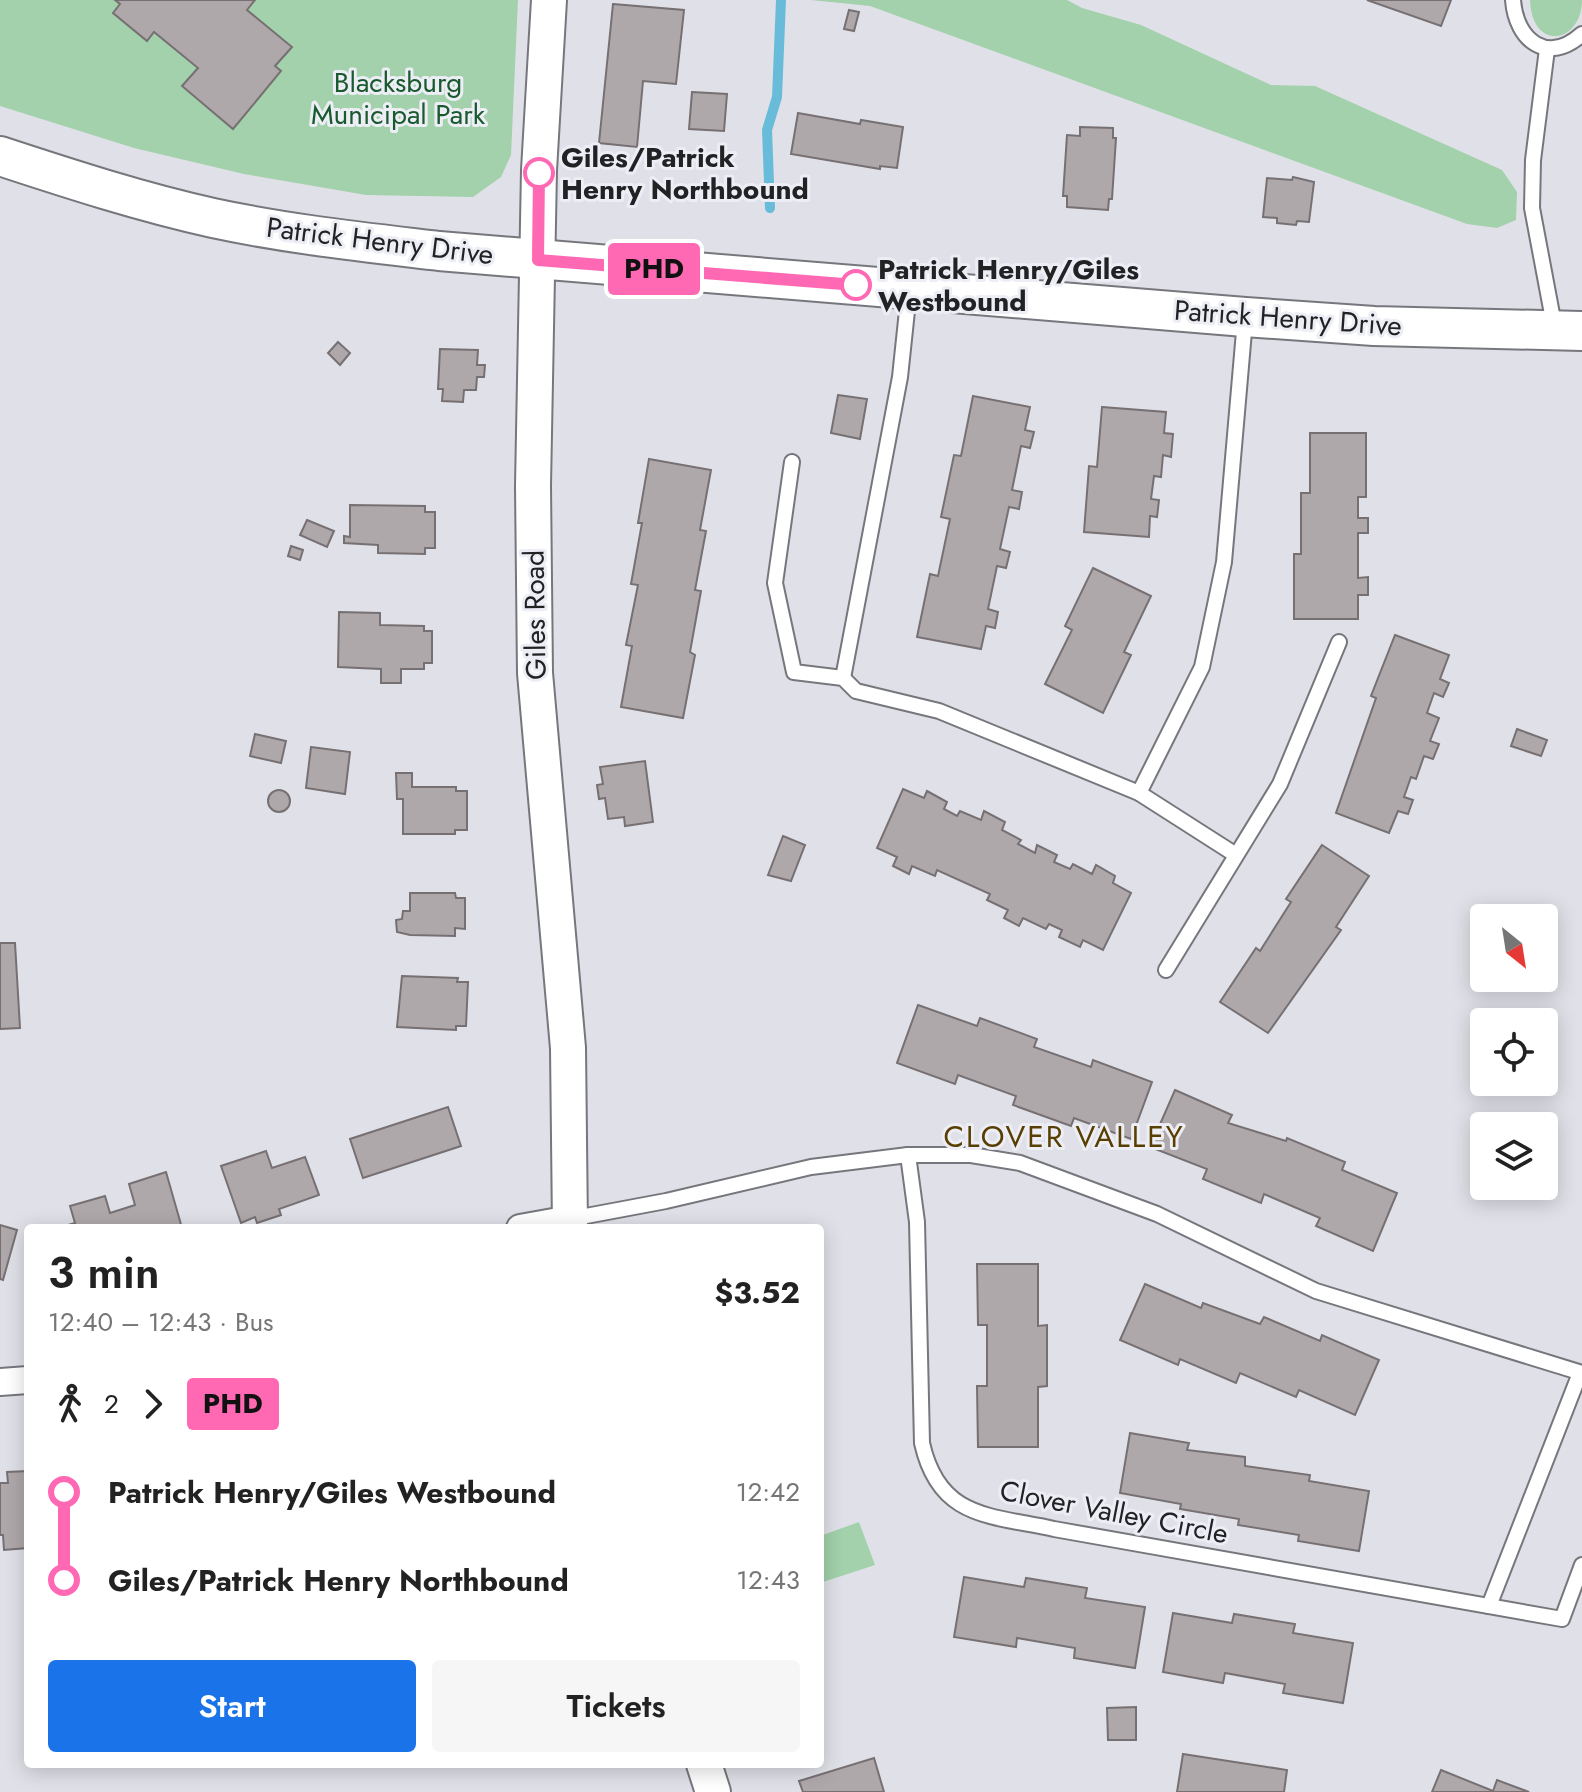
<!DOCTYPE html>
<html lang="en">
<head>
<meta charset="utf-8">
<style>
  body { margin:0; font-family:Jost,sans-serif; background:#f6f6f6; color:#222; height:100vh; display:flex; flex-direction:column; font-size:30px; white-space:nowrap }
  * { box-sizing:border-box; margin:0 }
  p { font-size:26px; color:#767676 }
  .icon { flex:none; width:44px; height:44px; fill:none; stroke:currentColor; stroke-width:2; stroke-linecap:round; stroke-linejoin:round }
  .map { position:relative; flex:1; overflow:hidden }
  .side { position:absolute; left:24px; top:1224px; width:800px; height:544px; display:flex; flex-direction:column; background:#fff; border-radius:8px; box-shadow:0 4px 20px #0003 }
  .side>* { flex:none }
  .badge { padding:0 16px; border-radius:6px; font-size:28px; line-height:52px }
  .needle { width:52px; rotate:150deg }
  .fabs { position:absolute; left:1470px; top:904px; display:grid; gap:16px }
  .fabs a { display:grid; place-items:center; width:88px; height:88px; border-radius:8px; background:#fff; box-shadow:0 4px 20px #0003; font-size:40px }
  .map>.badge { position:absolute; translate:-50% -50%; box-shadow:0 0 0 4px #fff }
  .legs { display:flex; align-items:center; gap:12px; height:88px; padding:0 24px; font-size:26px }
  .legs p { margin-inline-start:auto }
  .headline { display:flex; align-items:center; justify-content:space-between; height:136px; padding:0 24px }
  h1 { font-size:44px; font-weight:600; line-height:60px }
  .action { display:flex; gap:16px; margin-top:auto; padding:16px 24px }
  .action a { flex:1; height:92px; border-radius:8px; background:#1a73e8; color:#fff; font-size:32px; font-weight:600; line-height:92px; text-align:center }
  .action a+a { background:#f6f6f6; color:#222 }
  ul { padding:0 24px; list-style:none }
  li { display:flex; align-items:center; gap:28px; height:88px; font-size:30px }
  li i { display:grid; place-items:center; width:12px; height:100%; margin:0 10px; background:currentColor }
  li i::after { content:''; width:20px; height:20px; margin:-10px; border:6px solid; border-radius:50%; background:#fff }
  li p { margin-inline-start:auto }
  li:first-child i { background:linear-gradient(#0000 50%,currentColor 0) }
  li:last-child i { background:linear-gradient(currentColor 50%,#0000 0) }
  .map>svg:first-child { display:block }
  .green { fill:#a2d1ab }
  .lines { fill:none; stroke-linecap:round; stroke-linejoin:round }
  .stream { stroke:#69bcd9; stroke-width:10 }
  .building { fill:#afa8ab; stroke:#777073; stroke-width:2 }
  .service-casing { stroke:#76777d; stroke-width:18 }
  .minor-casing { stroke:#76777d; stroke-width:30 }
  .tertiary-casing { stroke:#76777d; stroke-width:38 }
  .secondary-casing { stroke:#76777d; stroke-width:42 }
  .service { stroke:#fff; stroke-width:14 }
  .minor { stroke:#fff; stroke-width:26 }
  .tertiary { stroke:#fff; stroke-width:34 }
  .secondary { stroke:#fff; stroke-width:38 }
  .line-1-casing { stroke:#fff; stroke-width:18 }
  .line-1 { stroke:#ff69b4; stroke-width:12 }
  .stop-1-dot { fill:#fff; stroke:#ff69b4; stroke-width:4 }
  .labels { text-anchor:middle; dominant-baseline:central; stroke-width:6; stroke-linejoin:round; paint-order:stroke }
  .park-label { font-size:28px; fill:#18592e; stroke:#edeef5 }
  .stop-label { font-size:28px; font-weight:bold; fill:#212224; stroke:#edeef5; text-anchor:start }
  .street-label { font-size:28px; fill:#212224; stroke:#edeef5 }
  .neighbourhood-label { font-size:30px; letter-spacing:2px; fill:#583e00; stroke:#edeef5 }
</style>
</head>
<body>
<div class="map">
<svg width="1582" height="1792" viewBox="0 0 1582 1792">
  <rect width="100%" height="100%" fill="#e0e1e8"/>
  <!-- green -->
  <g class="green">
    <path d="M0 0H518L511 155 501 177 473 197 366 195 244 174 134 148 0 106Z"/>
    <path d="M811 0H1067L1082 8 1141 25 1271 85 1315 86 1502 170 1517 192 1516 220 1497 228 1467 224 870 6Z"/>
    <path d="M1530 0H1582C1582 43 1532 53 1530 0Z"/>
    <path d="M859 1522 875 1565 820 1583V1536Z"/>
  </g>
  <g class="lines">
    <!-- stream -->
    <path class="stream" d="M770 208 767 130 777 97 781 0"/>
  </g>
  <!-- building -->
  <g class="building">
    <path d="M115 0H255L247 10 292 47 275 66 281 71 233 129 182 86 198 68 154 32 147 41 113 13 120 4Z"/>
    <path d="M1367 0H1451L1441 26Z"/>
    <path d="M613 4 684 10 676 84 643 81 637 147 599 143Z"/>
    <path d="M849 10 859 12 854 31 844 29Z"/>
    <path d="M692 92 727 94 724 131 689 129Z"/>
    <path d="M798 113 860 124 861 120 903 127 897 168 880 166V169L791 154Z"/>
    <path d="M1080 127 1113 128V138H1116L1112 199H1109L1108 210 1067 207V196H1063L1067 135 1080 136Z"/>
    <path d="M1293 177 1314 182 1309 222 1297 221 1296 225 1277 223V218L1263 217 1267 178 1292 180Z"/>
    <path d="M338 342 350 353 340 365 328 353Z"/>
    <path d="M440 349 478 350 477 365H485L484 377H477L476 390H464L463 402 442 401 443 389H438Z"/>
    <path d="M838 395 867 399 860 439 831 433Z"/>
    <path d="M973 396 1030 407 1025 430 1034 432 1030 448 1021 446 1012 490 1022 492 1019 509 1009 507 1000 549 1010 552 1006 568 997 566 988 609 998 612 995 628 986 626 981 649 917 637 930 574 938 576 950 519 941 517 954 455 961 456Z"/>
    <path d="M1102 407 1166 412 1164 433 1173 434 1171 457 1163 455 1161 477 1154 476 1151 499 1159 500 1157 517 1150 516 1149 537 1084 532 1089 466 1097 467Z"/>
    <path d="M1310 433H1366V497H1358V518H1368V533H1358V578L1368 577V595H1358V619H1294V554H1301V493H1310Z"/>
    <path d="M649 459 711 470 700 530 706 531 695 590 701 591 690 652 695 655 683 718 621 707 632 646 626 645 638 585 631 584 642 523H638Z"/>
    <path d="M350 505 425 506V512H435V548H425V554L378 553V545L344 543V536L350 537Z"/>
    <path d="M307 520 334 531 327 547 300 535Z"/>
    <path d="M291 546 303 550 300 560 288 556Z"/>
    <path d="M1093 568 1151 596 1124 652 1131 655 1103 713 1045 684 1072 630 1065 626Z"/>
    <path d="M339 612 380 613V625L424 626V631H432V663H424V669H401V683H381V669L338 667Z"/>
    <path d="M1395 635 1449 655 1440 679 1449 683 1443 697 1434 693 1427 713 1439 718 1430 741 1439 744 1433 759 1424 756 1416 779 1411 777 1404 797 1413 800 1408 814 1398 811 1389 833 1336 813 1376 698 1371 696Z"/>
    <path d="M1517 729 1547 740 1541 756 1511 746Z"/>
    <path d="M255 734 286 741 281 763 250 756Z"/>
    <path d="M311 747 350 752 345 794 306 788Z"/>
    <path d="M645 761 653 822 625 826 624 817 608 819 605 798 599 799 597 785 603 784 600 767Z"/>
    <path d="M396 773H412V787H456V791H467V830H455V834H403V799H397Z"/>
    <path d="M903 789 924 798 927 791 947 802 944 809 957 816 960 811 981 820 984 811 1005 822 1002 830 1021 840 1018 844 1035 853 1037 845 1057 855 1054 862 1070 869 1073 864 1092 874 1096 865 1115 876 1113 883 1131 893 1103 950 1083 940 1080 947 1059 937 1062 930 1049 924 1046 929 1023 918 1019 926 1004 918 1008 910 987 900 990 894 937 870 935 876 912 866 909 874 893 866 897 857 877 848Z"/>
    <circle cx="279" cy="801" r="11"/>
    <path d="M783 836 805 845 791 881 768 875Z"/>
    <path d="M1322 845 1369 876 1336 927 1341 930 1268 1033 1220 1002 1256 948 1260 951 1291 902 1286 899Z"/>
    <path d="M410 893H455L456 898H465V929L455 928V936L410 935 397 932 396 920 402 919 403 911H410Z"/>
    <path d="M0 943H15L20 1028 0 1029Z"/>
    <path d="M402 976 458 978 457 982H468L466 1026H456V1030L397 1027Z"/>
    <path d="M918 1005 977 1026 980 1018 1037 1039 1034 1047 1091 1067 1093 1060 1152 1082 1131 1139 1074 1118 1071 1126 1013 1105 1016 1096 958 1075 955 1084 897 1063Z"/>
    <path d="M1175 1090 1232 1115 1228 1123 1286 1141 1287 1138 1345 1162 1342 1170 1397 1193 1373 1251 1316 1226 1320 1218 1264 1194 1261 1203 1203 1179 1207 1169 1150 1147Z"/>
    <path d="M448 1107 461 1146 363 1178 350 1139Z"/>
    <path d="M266 1151 272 1168 305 1157 319 1195 279 1209 281 1215 257 1223 255 1217 241 1223 221 1166Z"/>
    <path d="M166 1172 182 1228H58L75 1223 70 1206 105 1196 110 1213 135 1205 129 1184Z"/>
    <path d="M0 1225 17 1230 3 1280 0 1279Z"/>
    <path d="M977 1264H1038V1326L1047 1325V1386L1038 1387V1447H978L977 1386H987V1325H978Z"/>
    <path d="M1145 1284 1201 1308 1203 1303 1260 1324 1264 1317 1320 1341 1322 1335 1379 1360 1355 1415 1299 1390 1296 1397 1240 1373 1236 1383 1180 1359 1178 1365 1120 1340Z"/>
    <path d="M1130 1433 1189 1443 1187 1450 1245 1457V1466L1310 1475 1309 1481 1369 1491 1359 1551 1298 1541 1299 1535 1238 1525 1239 1519 1180 1509 1181 1504 1120 1493Z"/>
    <path d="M28 1471V1548L4 1550 3 1535H0V1483H8L7 1472Z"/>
    <path d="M964 1577 1024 1587 1026 1578 1087 1588 1085 1598 1145 1607 1135 1668 1074 1658 1075 1648 1017 1638 1016 1647 954 1637Z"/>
    <path d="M1173 1613 1232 1623 1234 1614 1295 1624 1293 1633 1353 1643 1343 1703 1283 1693 1285 1684 1225 1673 1223 1683 1163 1672Z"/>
    <path d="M1136 1707V1740H1108L1107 1708Z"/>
    <path d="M1183 1754 1287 1770 1284 1792H1177Z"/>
    <path d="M874 1758 884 1792H803L799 1781Z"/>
    <path d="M1441 1770 1493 1791 1497 1780 1529 1792H1432Z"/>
  </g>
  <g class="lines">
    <!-- service casing -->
    <g class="service-casing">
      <g id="service">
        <path d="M1513 0C1516 41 1548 65 1582 34"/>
        <path d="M1547 49 1533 160 1532 208 1555 330"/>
        <path d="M792 462 775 583 794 672 843 678 856 691 939 711 1139 793 1236 855"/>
        <path d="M843 678 900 377 909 292"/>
        <path d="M1139 793 1202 667 1224 562 1245 320"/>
        <path d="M1166 970 1280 784 1339 642"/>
        <path d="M908 1155 917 1222 922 1443C939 1519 990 1515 1054 1529L1562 1619 1582 1565"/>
        <path d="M570 1219 666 1201 811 1167 908 1155H971L1020 1163 1157 1214 1316 1291 1582 1373"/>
        <path d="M1489 1606 1580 1373"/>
      </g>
    </g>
    <!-- minor casing -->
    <g class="minor-casing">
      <g id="minor">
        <path d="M520 1228 570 1219"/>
        <path d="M0 1382 28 1380"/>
      </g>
    </g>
    <!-- tertiary casing -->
    <g class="tertiary-casing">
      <g id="tertiary">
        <path d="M549 0 539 170 533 486 535 673 568 1048 570 1228"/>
        <path d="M704 1764 713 1792"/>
      </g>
    </g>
    <!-- secondary casing -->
    <g class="secondary-casing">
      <path id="secondary" d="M0 156C70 179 141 202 213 218 287 234 363 242 439 251L1245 317 1374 326 1582 331"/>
    </g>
    <!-- service -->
    <use href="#service" class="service"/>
    <!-- minor -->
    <use href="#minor" class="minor"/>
    <!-- tertiary -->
    <use href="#tertiary" class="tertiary"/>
    <!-- secondary -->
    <use href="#secondary" class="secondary"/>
  </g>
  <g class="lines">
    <!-- line-1 casing -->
    <g class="line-1-casing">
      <path id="line-1" d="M539 173 538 260 856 285"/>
    </g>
    <!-- line-1 -->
    <use href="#line-1" class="line-1"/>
  </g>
  <!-- markers -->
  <g class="stop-1-dot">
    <circle cx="539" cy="173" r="14"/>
    <circle cx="856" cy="285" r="14"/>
  </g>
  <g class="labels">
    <!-- park labels -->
    <g class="park-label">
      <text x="398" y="82">Blacksburg<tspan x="398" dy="32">Municipal Park</tspan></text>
    </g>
    <!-- stop labels -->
    <g class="stop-label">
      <text x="561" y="157">Giles/Patrick<tspan x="561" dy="32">Henry Northbound</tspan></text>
      <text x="878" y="269">Patrick Henry/Giles<tspan x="878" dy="32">Westbound</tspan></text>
    </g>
    <!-- street labels -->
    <g class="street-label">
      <text transform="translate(380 241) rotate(7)">Patrick Henry Drive</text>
      <text transform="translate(1288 318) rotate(4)">Patrick Henry Drive</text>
      <text transform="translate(535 615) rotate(-91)">Giles Road</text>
      <text transform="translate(1114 1512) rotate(11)">Clover Valley Circle</text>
    </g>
    <!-- neighbourhood labels -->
    <g class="neighbourhood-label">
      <text x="1064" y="1136">CLOVER VALLEY</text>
    </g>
  </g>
</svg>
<div class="fabs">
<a><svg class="needle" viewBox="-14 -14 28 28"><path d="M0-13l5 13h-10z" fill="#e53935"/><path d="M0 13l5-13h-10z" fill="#767676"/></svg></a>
<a><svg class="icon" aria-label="locate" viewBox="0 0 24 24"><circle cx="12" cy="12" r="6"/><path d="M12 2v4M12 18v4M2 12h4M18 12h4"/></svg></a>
<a><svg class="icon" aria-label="layers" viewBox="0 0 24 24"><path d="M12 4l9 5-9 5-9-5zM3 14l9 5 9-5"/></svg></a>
</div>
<b class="badge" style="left:654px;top:269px;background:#ff69b4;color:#111">PHD</b>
<section class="side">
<div class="headline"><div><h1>3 min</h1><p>12:40 – 12:43 · Bus</p></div><b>$3.52</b></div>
<div class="legs"><svg class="icon" aria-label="walk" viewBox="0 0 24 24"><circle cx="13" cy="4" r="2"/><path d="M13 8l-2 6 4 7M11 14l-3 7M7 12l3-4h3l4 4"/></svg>2<svg class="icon" aria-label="forward" viewBox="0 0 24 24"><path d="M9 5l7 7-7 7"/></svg><b class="badge" style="background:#ff69b4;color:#111">PHD</b></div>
<ul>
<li><i style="color:#ff69b4"></i><b>Patrick Henry/Giles Westbound</b><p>12:42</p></li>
<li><i style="color:#ff69b4"></i><b>Giles/Patrick Henry Northbound</b><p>12:43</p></li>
</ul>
<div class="action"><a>Start</a><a>Tickets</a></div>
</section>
</div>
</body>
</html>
